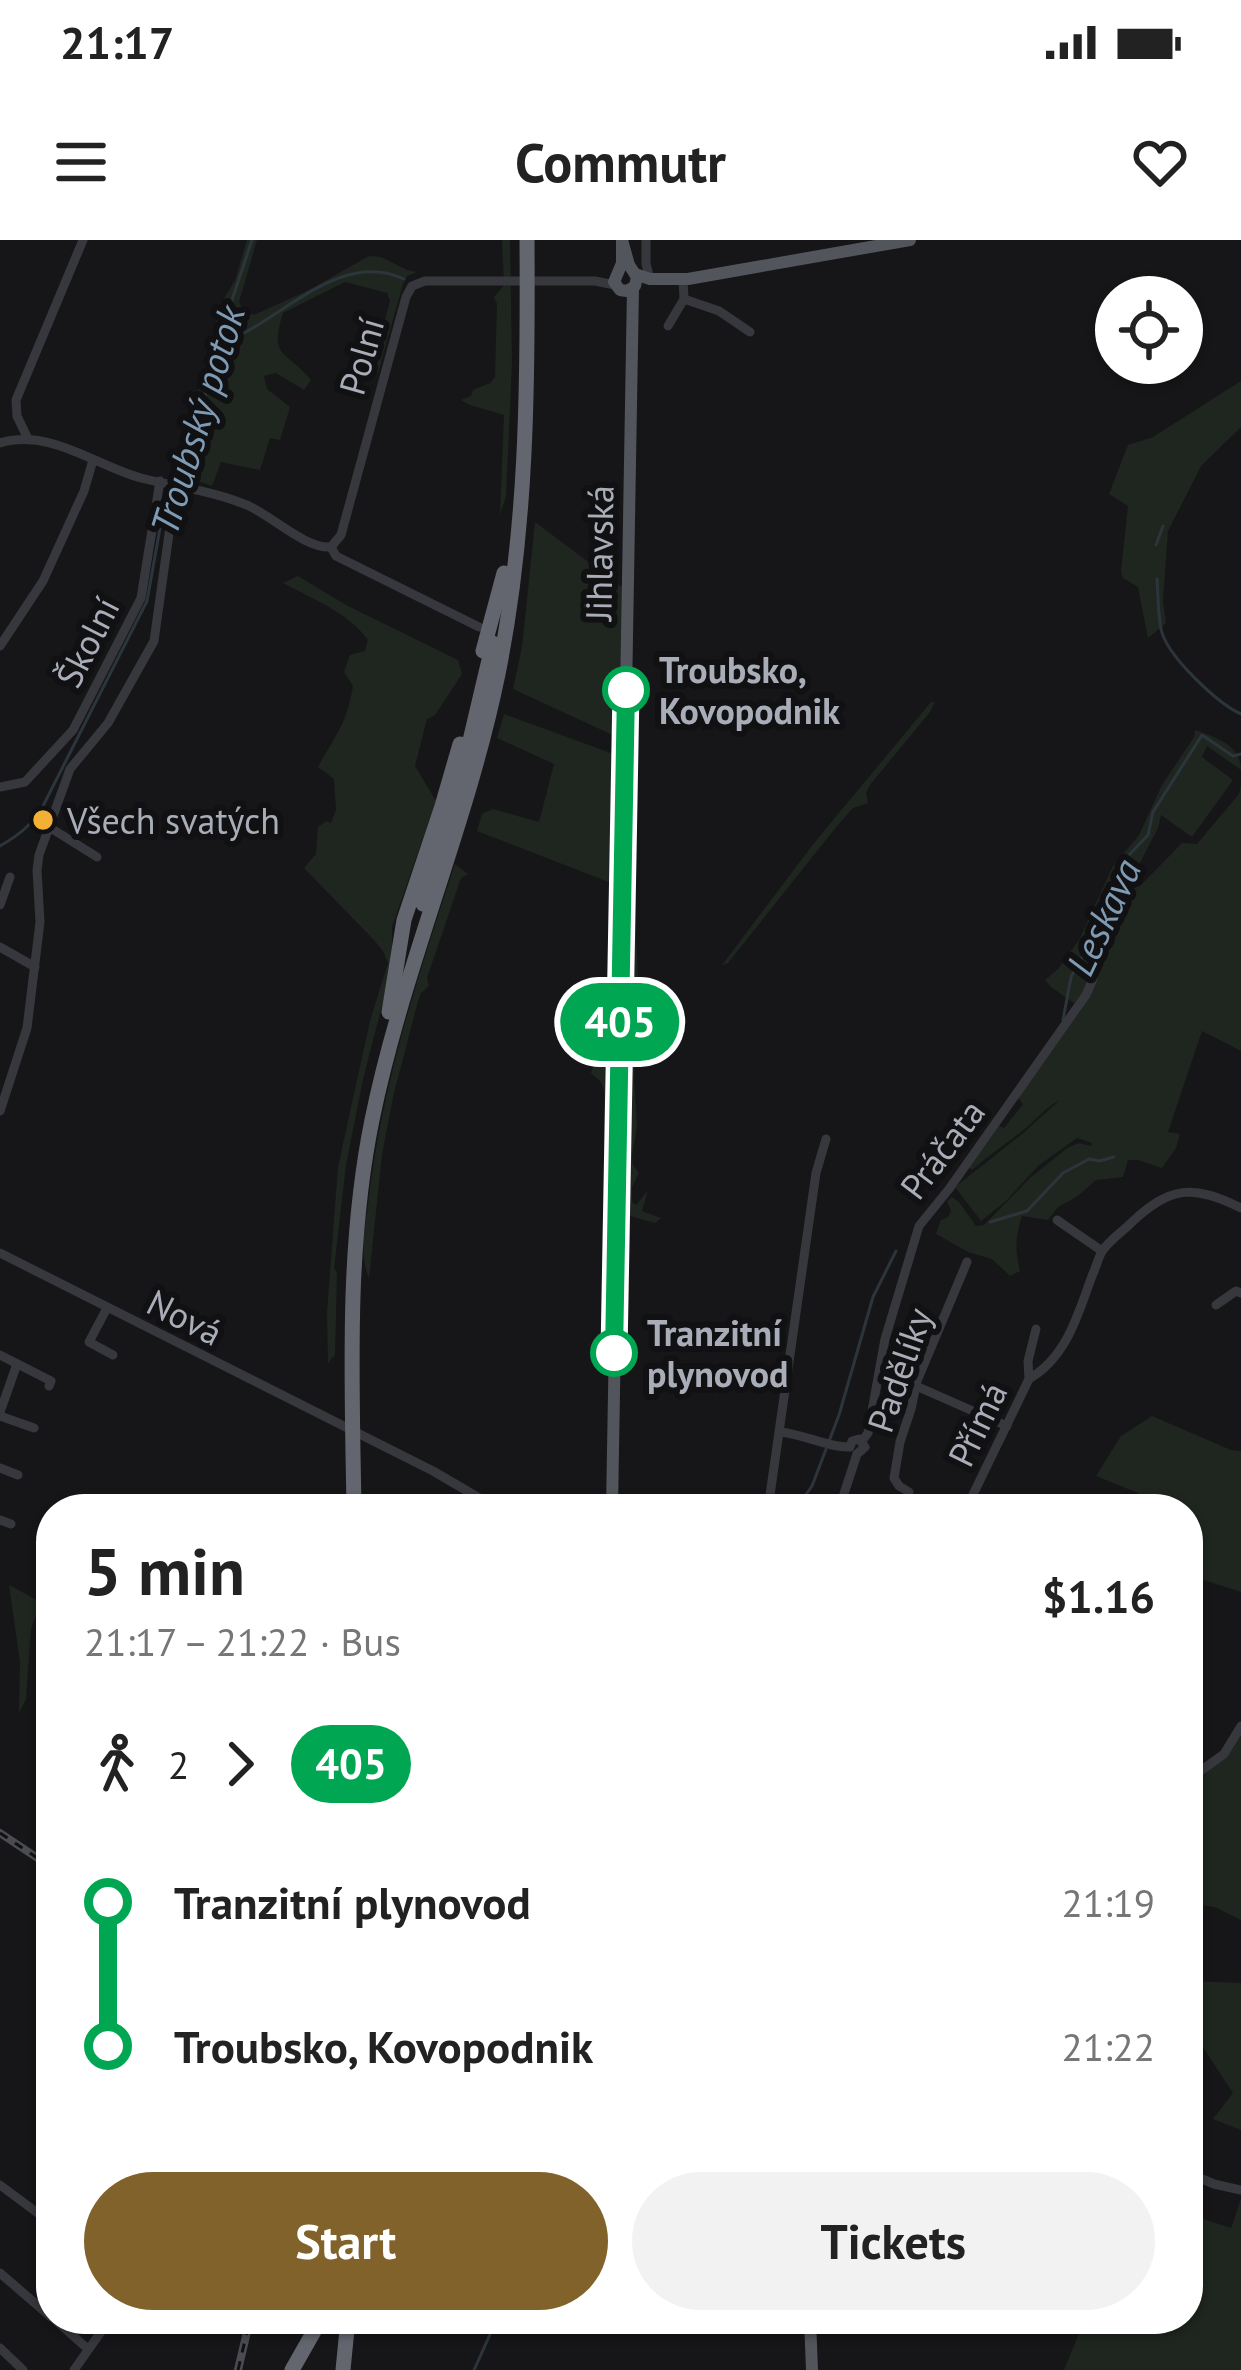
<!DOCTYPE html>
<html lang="en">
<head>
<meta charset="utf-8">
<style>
  body { margin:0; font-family:"PT Sans",sans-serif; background:#f2f2f2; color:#222; height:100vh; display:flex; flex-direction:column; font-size:45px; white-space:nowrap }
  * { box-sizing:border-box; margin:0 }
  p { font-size:39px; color:#767676 }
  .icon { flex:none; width:66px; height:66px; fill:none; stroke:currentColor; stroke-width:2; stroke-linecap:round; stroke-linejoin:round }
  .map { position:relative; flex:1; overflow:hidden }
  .sheet { position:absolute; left:36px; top:1254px; width:1167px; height:840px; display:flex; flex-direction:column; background:#fff; border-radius:48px; box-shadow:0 3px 9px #0004 }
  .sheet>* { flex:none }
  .badge { padding:0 24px; border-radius:39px; font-size:42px; line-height:78px }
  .fabs { position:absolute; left:1095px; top:36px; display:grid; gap:24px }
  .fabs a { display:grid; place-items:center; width:108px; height:108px; border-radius:50%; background:#fff; box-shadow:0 3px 9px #0004; font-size:60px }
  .map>.badge { position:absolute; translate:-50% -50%; box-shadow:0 0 0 6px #fff }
  .legs { display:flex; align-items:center; gap:18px; height:132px; padding:0 48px; font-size:39px }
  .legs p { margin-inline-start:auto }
  .head { display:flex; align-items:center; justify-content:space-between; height:204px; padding:0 48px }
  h1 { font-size:66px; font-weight:700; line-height:90px }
  .action { display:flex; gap:24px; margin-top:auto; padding:24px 48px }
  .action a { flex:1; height:138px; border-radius:72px; background:#80622a; color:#fff; font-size:48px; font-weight:700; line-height:138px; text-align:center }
  .action a+a { background:#f2f2f2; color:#222 }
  ul { padding:0 48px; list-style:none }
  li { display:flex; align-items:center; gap:42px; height:144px; font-size:45px }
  li i { display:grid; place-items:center; width:18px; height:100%; margin:0 15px; background:currentColor }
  li i::after { content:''; width:30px; height:30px; margin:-15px; border:9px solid; border-radius:50%; background:#fff }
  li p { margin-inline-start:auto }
  li:first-child i { background:linear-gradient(#0000 50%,currentColor 0) }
  li:last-child i { background:linear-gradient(currentColor 50%,#0000 0) }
  .status { display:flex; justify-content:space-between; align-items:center; height:84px; padding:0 60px; background:#fff; direction:ltr }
  .status svg { height:33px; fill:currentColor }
  header { display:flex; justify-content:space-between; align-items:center; height:156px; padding:0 48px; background:#fff; font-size:54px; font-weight:700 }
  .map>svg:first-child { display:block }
  .green { fill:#1e261f }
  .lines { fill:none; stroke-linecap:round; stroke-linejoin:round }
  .stream { stroke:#2c353c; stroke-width:3 }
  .minor { stroke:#37383d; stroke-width:9 }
  .major { stroke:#53555c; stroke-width:12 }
  .highway { stroke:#63666e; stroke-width:15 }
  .rail-casing { stroke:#4a4c52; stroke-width:8 }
  .rail { stroke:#111113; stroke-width:3; stroke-dasharray:9; stroke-linecap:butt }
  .line-1-casing { stroke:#fff; stroke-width:27 }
  .line-1 { stroke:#00a651; stroke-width:18 }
  .stop-1-dot { fill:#fff; stroke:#00a651; stroke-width:6 }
  .poi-dot { fill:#f2b134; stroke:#111113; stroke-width:4.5 }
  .labels { text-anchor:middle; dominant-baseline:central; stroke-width:12; stroke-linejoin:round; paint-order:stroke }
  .street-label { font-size:36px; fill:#a8adb8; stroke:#111113 }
  .stop-label { font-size:36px; font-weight:bold; fill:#a8adb8; stroke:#111113; text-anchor:start }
  .poi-label { font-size:36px; fill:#a8adb8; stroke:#111113; text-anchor:start }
  .water-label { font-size:39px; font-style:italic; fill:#7f9bb3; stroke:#111113 }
</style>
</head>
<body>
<div class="status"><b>21:17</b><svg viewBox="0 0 49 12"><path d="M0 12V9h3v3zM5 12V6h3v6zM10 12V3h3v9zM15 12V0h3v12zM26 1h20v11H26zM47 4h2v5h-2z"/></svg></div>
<header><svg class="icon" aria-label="menu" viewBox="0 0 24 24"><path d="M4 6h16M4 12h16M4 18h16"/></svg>Commutr<svg class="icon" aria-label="heart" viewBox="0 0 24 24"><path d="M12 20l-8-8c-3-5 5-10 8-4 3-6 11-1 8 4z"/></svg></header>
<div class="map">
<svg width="1241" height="2130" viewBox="0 0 1241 2130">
  <rect width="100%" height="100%" fill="#161618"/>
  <!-- green -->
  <g class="green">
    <path d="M247 0H257L239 62 243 70 254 75 307 51 369 16 381 17 407 30 417 32 407 36 403 44 378 133 373 131V124L390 61 387 53 345 42 283 73C269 119 285 109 311 140L304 150 276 133 264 136 267 149 290 167 280 200 270 198 260 230 221 222 212 246 183 236 193 217 186 210 185 198 221 64 235 40Z"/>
    <path d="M502 0H510L512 123 506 256 500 275 504 175 470 165 461 160 471 156 473 150 490 143 495 137 497 64 494 57 504 45Z"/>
    <path d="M1241 141V187L1201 226 1168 291 1163 361 1166 383 1148 398 1138 347 1123 338 1121 331 1128 266 1109 254 1128 205 1153 197Z"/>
    <path d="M535 282 623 348 619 498 513 449 522 407Z"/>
    <path d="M298 336 346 365 458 420 462 434 435 475 427 479 415 526 436 561 392 687V727L363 839 346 925 334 1029 337 1032 335 1115 328 1123 327 1072 338 927 370 781 388 723 383 711 374 700 304 628 316 614 318 587 326 581 331 583 336 570 334 539 318 527C336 494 346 486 353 446L344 432 350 415 365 411 368 400C349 373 311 358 283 343Z"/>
    <path d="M931 462H935L930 472 870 545 866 553 868 563 853 568 837 586 728 723 722 725 814 603Z"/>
    <path d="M504 474 619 516V646L477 591 482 574 493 569 539 582 554 524 497 498Z"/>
    <path d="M1195 490C1217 498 1241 505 1241 530L1207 506 1202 517 1233 540 1192 597 1161 575 1158 588 1130 642 1133 647 1141 645 1182 603 1197 604 1239 554 1241 546V811L1202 791 1168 892 1180 894 1176 908 1162 928 1138 920H1128L1123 937 1096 940 1078 956 1058 967 1048 980 1022 976C1015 997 1015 1010 1020 1031L1010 1036 992 1019 968 1012 936 994 941 980 948 977 951 971 947 961 952 957 959 962 976 986 984 985 1030 938 1067 908 1079 903 1091 906 1092 903 1077 898 1038 926 1006 961 981 981 955 947 1021 895 1060 860C1047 866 1035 881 1021 892 1004 905 988 916 972 930L969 928 999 886 1004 888 1023 864 1018 858 1082 769 1051 747 1045 740 1058 729 1079 700 1113 626 1139 595 1162 545 1194 497Z"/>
    <path d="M632 612 638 736 634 840 637 887 632 915 633 925 639 933 632 947V962L636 965 648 950 642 971 661 978 655 983 630 976 624 969Z"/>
    <path d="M455 624 468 634 461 638 427 738 429 746 421 753 418 761 393 857 382 915 369 1038C358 1013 366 983 369 956 383 841 419 733 455 624Z"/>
    <path d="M607 688H614L609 1043 604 1106V851L601 842 591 833 597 816 596 801 605 784 610 693Z"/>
    <path d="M1152 1176 1231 1210 1241 1211V1352L1188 1335V1269H1137L1138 1253 1096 1236 1121 1196Z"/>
    <path d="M9 1345 37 1360 40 1365 31 1389 26 1459 19 1473 20 1422Z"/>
    <path d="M1241 1490V1680L1215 1667 1188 1663V1543L1213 1525 1221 1522Z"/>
    <path d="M1188 1741 1241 1743V1890L1213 1879 1233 1853 1188 1784Z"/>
    <path d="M1241 1959V2130H1064L1085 2079H1188V1974L1231 1988Z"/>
  </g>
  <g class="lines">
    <!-- stream -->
    <g class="stream">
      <path d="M222 103C279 83 339 8 404 39"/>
      <path d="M174 242 188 223 223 87 252 0"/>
      <path d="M1156 305 1163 286"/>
      <path d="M1157 339C1158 355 1158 373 1161 389 1166 415 1217 463 1241 474"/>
      <path d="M0 606C19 595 32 585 43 566L147 361 167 249"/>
      <path d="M1063 780 1071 737 1107 672 1114 645 1130 614 1148 595 1153 572 1202 495 1233 516 1241 514"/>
      <path d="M990 982 1027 971 1063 933 1089 919 1099 921 1114 917"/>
      <path d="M796 1269 812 1246 839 1175 873 1057 896 1011"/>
      <path d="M474 2130 497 2079"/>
    </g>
    <!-- minor -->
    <g class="minor">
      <path d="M646 0V24L650 39"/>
      <path d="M684 59 719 71 750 92"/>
      <path d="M668 86 684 59 683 39"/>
      <path d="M28 199 17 176 16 160 83 0"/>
      <path d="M0 203C50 188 94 225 141 238 178 247 214 251 249 266 273 277 306 309 331 307"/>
      <path d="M331 307 341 295 406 57 412 46 425 41H595L615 45"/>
      <path d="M331 307 336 316 479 387"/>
      <path d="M0 406 43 341 84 251 93 220"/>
      <path d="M0 547 25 542 73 490 141 358 160 241"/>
      <path d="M49 587 97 617"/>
      <path d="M0 665 10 637"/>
      <path d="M0 707 35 727"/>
      <path d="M0 871 27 788 40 682 37 630 39 615 70 529 108 483 154 401 176 244"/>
      <path d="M1057 980 1102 1011"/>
      <path d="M0 1013 433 1231 498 1269"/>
      <path d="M1216 1065 1236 1051 1241 1053"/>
      <path d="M107 1068 89 1102 113 1115"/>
      <path d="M0 1115 51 1141 49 1146"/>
      <path d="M1029 1139C1067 1117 1078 1074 1092 1036 1096 1028 1098 1017 1103 1010 1110 1000 1122 992 1131 983 1170 946 1193 944 1241 968"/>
      <path d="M916 1146 1007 1186"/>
      <path d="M0 1172 17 1124"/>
      <path d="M0 1176 34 1188"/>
      <path d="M780 1192C803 1194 830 1208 850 1207L852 1201 859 1199 865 1207 857 1214"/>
      <path d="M862 1201 868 1193 885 1099 919 986 949 949 1086 755 1093 739"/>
      <path d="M0 1228 18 1235"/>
      <path d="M909 1252 899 1246 894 1238 900 1202 911 1169 917 1141 967 1022"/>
      <path d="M768 1269 816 933 826 899"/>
      <path d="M839 1269 857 1214"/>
      <path d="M966 1269 1029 1139 1028 1121 1036 1089"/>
      <path d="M0 1280 11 1284"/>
      <path d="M1188 1540 1224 1514 1241 1486"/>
      <path d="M1188 1933 1214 1944 1241 1950"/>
      <path d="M0 1945 51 1983"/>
      <path d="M0 2033 51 2077"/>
      <path d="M54 2079 88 2109"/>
      <path d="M0 2108 23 2130"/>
      <path d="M74 2130 110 2079"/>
    </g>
    <!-- major -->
    <g class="major">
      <path d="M622 0 629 25 637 37 635 46 627 51 620 50 614 42 622 23V1"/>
      <path d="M635 34 650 39H688L910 0"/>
      <path d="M612 1269 633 48"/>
      <path d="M810 2079 812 2130"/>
    </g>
    <!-- highway -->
    <g class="highway">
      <path d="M483 411 504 333"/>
      <path d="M423 664 460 543 493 403"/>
      <path d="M389 772 404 680 442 566 460 504"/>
      <path d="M354 1269C352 1139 346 1008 372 880 403 728 467 586 498 434 527 291 528 146 527 0"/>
      <path d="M292 2130 321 2079"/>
      <path d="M343 2130 348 2079"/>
    </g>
    <!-- rail casing -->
    <g class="rail-casing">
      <g id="rail">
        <path d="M0 1593 51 1627"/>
        <path d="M238 2130 250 2079"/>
      </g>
    </g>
    <!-- rail -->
    <use href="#rail" class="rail"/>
  </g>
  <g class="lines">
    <!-- line-1 casing -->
    <g class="line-1-casing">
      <path id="line-1" d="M614 1113 626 450"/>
    </g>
    <!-- line-1 -->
    <use href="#line-1" class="line-1"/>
  </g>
  <!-- markers -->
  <g class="stop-1-dot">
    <circle cx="626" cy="450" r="21"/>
    <circle cx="614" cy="1113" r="21"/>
  </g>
  <circle class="poi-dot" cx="43" cy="580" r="12"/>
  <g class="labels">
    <!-- street labels -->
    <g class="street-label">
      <text transform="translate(361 116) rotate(-74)">Polní</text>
      <text transform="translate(599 313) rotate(-89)">Jihlavská</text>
      <text transform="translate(87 402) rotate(-63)">Školní</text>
      <text transform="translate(942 909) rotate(-53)">Práčata</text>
      <text transform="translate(185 1077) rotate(27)">Nová</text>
      <text transform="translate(899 1130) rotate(-71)">Padělíky</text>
      <text transform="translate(977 1184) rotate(-64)">Přímá</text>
    </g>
    <!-- stop labels -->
    <g class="stop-label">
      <text x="659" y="429">Troubsko,<tspan x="659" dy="41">Kovopodnik</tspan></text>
      <text x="647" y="1092">Tranzitní<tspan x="647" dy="41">plynovod</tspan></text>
    </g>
    <!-- poi labels -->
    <g class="poi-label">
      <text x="67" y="580">Všech svatých</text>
    </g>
    <!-- water labels -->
    <g class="water-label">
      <text transform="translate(197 180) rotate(-73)">Troubský potok</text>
      <text transform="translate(1103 677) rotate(-65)">Leskava</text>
    </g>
  </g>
</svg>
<div class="fabs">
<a><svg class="icon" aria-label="locate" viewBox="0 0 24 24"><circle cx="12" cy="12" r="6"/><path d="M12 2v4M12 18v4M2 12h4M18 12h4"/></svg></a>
</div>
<b class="badge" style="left:620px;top:782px;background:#00a651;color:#fff">405</b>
<section class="sheet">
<div class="head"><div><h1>5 min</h1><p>21:17 – 21:22 · Bus</p></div><b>$1.16</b></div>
<div class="legs"><svg class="icon" aria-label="walk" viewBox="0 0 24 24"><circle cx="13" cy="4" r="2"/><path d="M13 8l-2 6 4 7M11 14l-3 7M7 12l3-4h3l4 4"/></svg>2<svg class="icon" aria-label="forward" viewBox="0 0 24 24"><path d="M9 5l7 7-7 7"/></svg><b class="badge" style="background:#00a651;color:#fff">405</b></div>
<ul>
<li><i style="color:#00a651"></i><b>Tranzitní plynovod</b><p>21:19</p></li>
<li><i style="color:#00a651"></i><b>Troubsko, Kovopodnik</b><p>21:22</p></li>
</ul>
<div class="action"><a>Start</a><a>Tickets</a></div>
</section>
</div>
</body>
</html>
